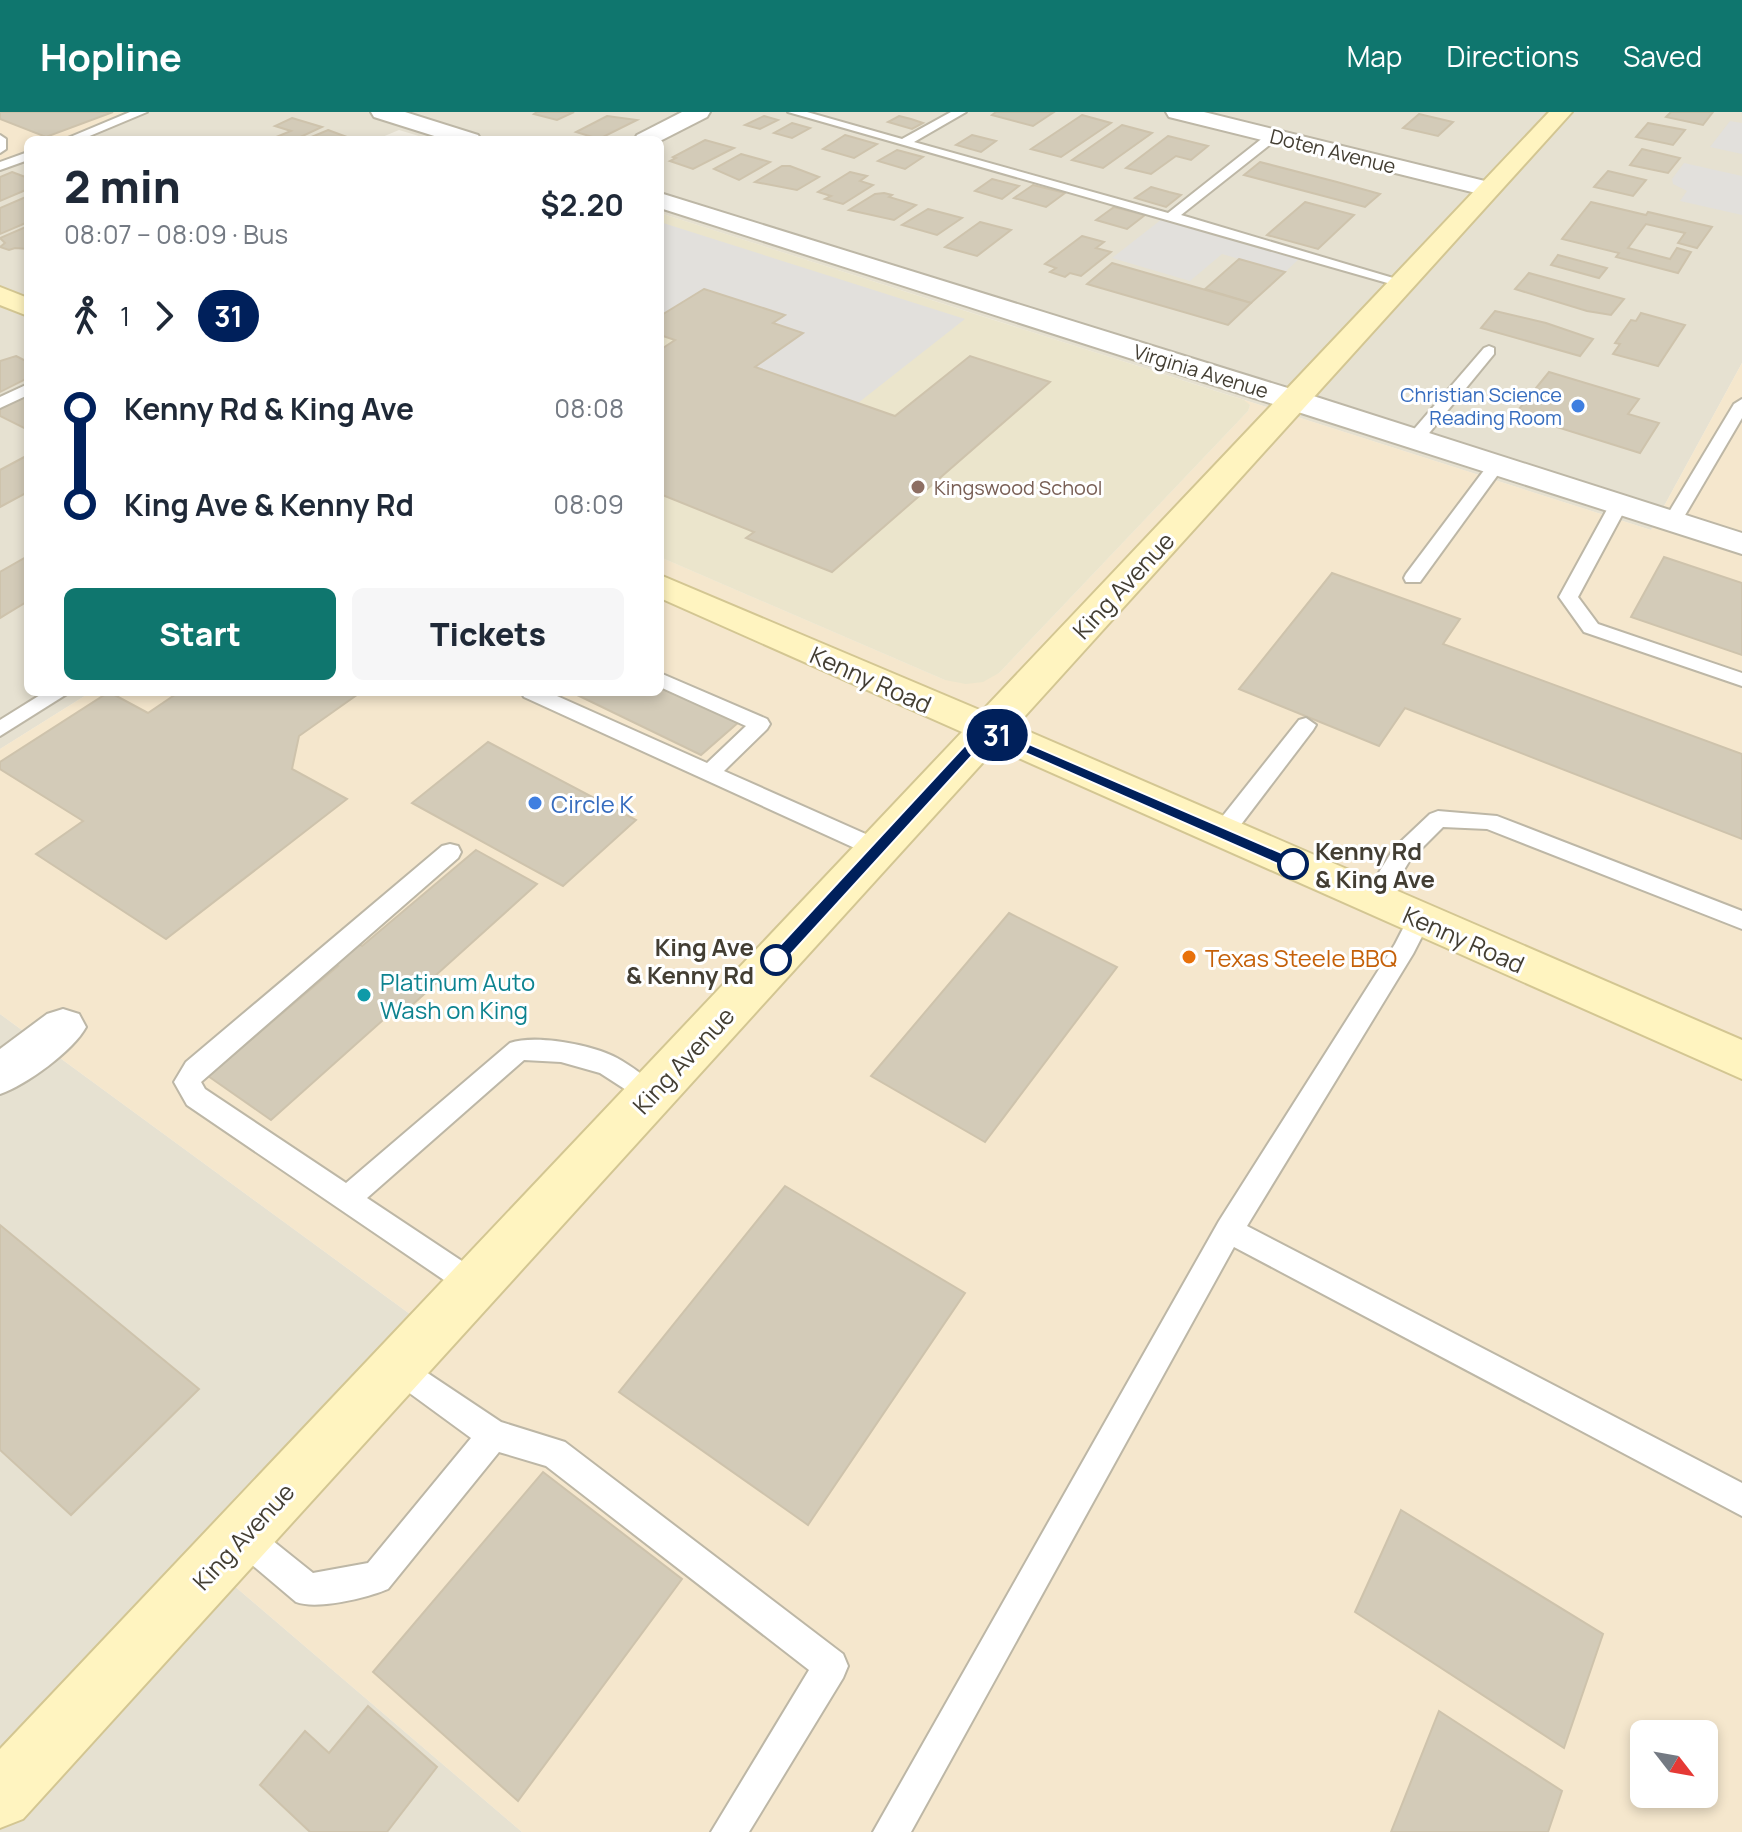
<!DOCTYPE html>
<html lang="en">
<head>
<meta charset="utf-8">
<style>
  body { margin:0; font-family:Manrope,sans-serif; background:#f6f6f7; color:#1f2937; height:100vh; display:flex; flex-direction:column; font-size:30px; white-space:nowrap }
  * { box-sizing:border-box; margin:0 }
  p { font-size:26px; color:#747a83 }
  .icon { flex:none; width:44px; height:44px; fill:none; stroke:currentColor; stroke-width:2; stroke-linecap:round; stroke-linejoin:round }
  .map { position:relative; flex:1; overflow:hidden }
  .sheet { position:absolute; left:24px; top:24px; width:640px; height:560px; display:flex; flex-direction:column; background:#fff; border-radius:12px; box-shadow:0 4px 12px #0003 }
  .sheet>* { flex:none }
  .badge { padding:0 16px; border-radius:26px; font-size:28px; line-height:52px }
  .needle { width:52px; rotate:121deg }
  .tools { position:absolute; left:1630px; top:1608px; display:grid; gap:16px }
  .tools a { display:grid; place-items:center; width:88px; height:88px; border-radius:12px; background:#fff; box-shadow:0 4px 12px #0003; font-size:40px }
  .map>.badge { position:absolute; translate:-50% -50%; box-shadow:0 0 0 4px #fff }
  .legs { display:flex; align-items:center; gap:12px; height:88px; padding:0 40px; font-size:26px }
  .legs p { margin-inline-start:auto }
  .headline { display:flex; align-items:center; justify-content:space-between; height:136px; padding:0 40px }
  h1 { font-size:44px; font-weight:800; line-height:60px }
  .cta { display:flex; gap:16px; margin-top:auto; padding:16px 40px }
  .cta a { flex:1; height:92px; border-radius:12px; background:#0f766e; color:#fff; font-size:32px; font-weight:800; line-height:92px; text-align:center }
  .cta a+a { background:#f6f6f7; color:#1f2937 }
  ul { padding:0 40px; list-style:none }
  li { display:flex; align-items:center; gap:28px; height:96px; font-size:30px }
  li i { display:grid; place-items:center; width:12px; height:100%; margin:0 10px; background:currentColor }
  li i::after { content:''; width:20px; height:20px; margin:-10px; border:6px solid; border-radius:50%; background:#fff }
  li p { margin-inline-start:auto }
  li:first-child i { background:linear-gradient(#0000 50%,currentColor 0) }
  li:last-child i { background:linear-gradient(currentColor 50%,#0000 0) }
  header { display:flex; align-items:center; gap:48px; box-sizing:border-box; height:112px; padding:0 40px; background:#0f766e; color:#fff }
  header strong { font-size:38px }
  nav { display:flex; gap:44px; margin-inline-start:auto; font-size:28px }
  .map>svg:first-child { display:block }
  .residential { fill:#e6e1d1 }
  .commercial { fill:#f5e7cd; fill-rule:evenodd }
  .education { fill:#ebe5cc }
  .parking { fill:#e2e0dc }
  .building { fill:#d3cbb8; stroke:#cec3ac; stroke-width:2 }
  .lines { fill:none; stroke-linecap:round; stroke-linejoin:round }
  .lane-casing { stroke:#bdb7a6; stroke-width:4 }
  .street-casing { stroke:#bdb7a6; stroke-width:4 }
  .secondary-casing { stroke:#d3c692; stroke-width:4 }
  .lane { fill:#fff; fill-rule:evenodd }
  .street { fill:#fff; fill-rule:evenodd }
  .secondary { fill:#fff4c0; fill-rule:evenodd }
  .line-1 { fill:#00205b; stroke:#fff; stroke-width:2 }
  .shop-dot { fill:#3f7fe0; stroke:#fff; stroke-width:3 }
  .education-dot { fill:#8d6e63; stroke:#fff; stroke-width:3 }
  .stop-1-dot { fill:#fff; stroke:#00205b; stroke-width:4 }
  .food-dot { fill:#e8710a; stroke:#fff; stroke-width:3 }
  .culture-dot { fill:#0f9aa8; stroke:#fff; stroke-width:3 }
  .labels { text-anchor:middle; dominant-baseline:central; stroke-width:6; stroke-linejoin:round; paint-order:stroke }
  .far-street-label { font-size:20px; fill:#433e33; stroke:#fff }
  .far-shop-label { font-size:20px; fill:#366cbe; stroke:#fff; text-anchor:end }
  .far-education-label { font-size:20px; fill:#785e54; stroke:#fff; text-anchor:start }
  .street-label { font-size:24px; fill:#433e33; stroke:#fff }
  .shop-label { font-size:24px; fill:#366cbe; stroke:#fff; text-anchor:start }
  .stop-label { font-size:24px; font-weight:bold; fill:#433e33; stroke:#fff; text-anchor:start }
  .food-label { font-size:24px; fill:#c56008; stroke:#fff; text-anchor:start }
  .culture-label { font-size:24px; fill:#0d838f; stroke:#fff; text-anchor:start }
</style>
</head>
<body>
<header>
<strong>Hopline</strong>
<nav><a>Map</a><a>Directions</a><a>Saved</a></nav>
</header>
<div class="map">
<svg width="1742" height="1720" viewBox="0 0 1742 1720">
  <rect width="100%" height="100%" fill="#f2eee3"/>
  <!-- residential -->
  <g class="residential">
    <path d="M137 0H1742V251L1651 418 660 101V28H432L399 18 375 28H65Z"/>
    <path d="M28 42V580H91L0 637V53Z"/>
    <path d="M0 902 429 1216 211 1454 522 1720H0Z"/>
  </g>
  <!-- commercial -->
  <g class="commercial">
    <path d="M0 0H137L65 28H28V42L0 53Z"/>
    <path d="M1742 251V1720H522L211 1454 429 1216 0 902V637L91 580H660V445L945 568 999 561 1248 299 1250 293 1232 284 1651 418ZM1644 1622H1704V1682H1644Z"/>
  </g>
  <!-- education -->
  <path class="education" d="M660 101 1244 288 1250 293 1248 299 999 561 983 570 966 572 945 568 660 445Z"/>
  <!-- parking -->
  <g class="parking">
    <path d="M1730 9 1742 11V42L1710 35Z"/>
    <path d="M1684 51 1742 64V103L1680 89 1687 79 1673 72 1672 67Z"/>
    <path d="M1162 107 1300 146 1285 160 1222 142 1190 169 1112 146Z"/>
    <path d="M660 110 965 207 858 291 755 255 803 221 773 211 783 203 704 177 660 204Z"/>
  </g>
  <!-- building -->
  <g class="building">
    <path d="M0 0H113L46 25 0 7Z"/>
    <path d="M537 0H574L557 8 534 2Z"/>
    <path d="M996 0H1054L1033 14 992 3Z"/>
    <path d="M1671 0H1713L1703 13 1666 5Z"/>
    <path d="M1419 2 1453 10 1438 24 1403 16Z"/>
    <path d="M1082 3 1111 11 1061 45 1031 37Z"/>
    <path d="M607 4 637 8 599 27 576 20Z"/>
    <path d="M764 4 778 8 760 17 745 13Z"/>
    <path d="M899 4 911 7 923 11 912 17 888 10Z"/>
    <path d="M292 6 322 15 294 28H269L291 19 275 14Z"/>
    <path d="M792 11 810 16 792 26 774 21Z"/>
    <path d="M1648 11 1685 18 1673 33 1636 25Z"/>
    <path d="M1122 13 1152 21 1103 56 1072 48Z"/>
    <path d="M328 18 355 28 309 26Z"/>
    <path d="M845 23 877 32 854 46 823 37Z"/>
    <path d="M972 23 996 29 981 40 956 33Z"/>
    <path d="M1168 24 1208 34 1191 48 1176 44 1151 62 1126 56Z"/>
    <path d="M705 28 734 36 693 57 670 49 676 46 673 45Z"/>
    <path d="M1642 37 1680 46 1668 61 1630 53Z"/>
    <path d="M897 38 923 45 905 57 878 49Z"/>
    <path d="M741 42 770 50 739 68 714 57Z"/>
    <path d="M1260 50 1337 70 1380 82 1365 95 1244 63Z"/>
    <path d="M782 54H790L819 65 797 78 755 70Z"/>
    <path d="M1608 59 1646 68 1633 84 1594 75Z"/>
    <path d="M12 60 28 66V77L0 89V65Z"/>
    <path d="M850 60 867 64 860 69 873 73 843 92 825 87 831 84 818 80Z"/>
    <path d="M992 67 1019 74 1002 87 975 79Z"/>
    <path d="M1033 73 1065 81 1046 95 1014 86Z"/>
    <path d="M1151 75 1169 80 1181 83 1166 95 1135 86Z"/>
    <path d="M884 81 892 83 889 85 916 93 894 108 849 98 875 82Z"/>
    <path d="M28 84V110L0 122V96Z"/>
    <path d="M1305 90 1354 103 1318 137 1267 123Z"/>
    <path d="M1591 90 1646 103 1648 100 1712 115 1697 136 1678 131 1685 121 1646 112 1628 136 1670 147 1677 136 1691 140 1678 161 1616 145 1619 141 1562 127Z"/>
    <path d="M1114 95 1145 103 1127 117 1096 108Z"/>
    <path d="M928 97 962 106 937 123 902 113Z"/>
    <path d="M980 110 1011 118 977 144 945 135Z"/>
    <path d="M28 114V137L15 136 9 138 0 135 5 131 0 126Z"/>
    <path d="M1082 124 1104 130 1096 136 1111 140 1081 164 1070 161 1065 165 1050 160 1056 156 1045 152Z"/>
    <path d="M1558 143 1607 156 1599 166 1551 153Z"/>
    <path d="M1239 147 1285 160 1251 191 1205 177Z"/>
    <path d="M1112 151 1251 191 1228 213 1087 172Z"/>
    <path d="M1529 161 1624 187 1611 203 1587 199 1515 177Z"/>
    <path d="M704 177 785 203 773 211 803 221 755 255 895 304 970 244 1050 270 832 460 746 426 754 420 660 382V238L675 228 660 223V204Z"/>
    <path d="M1495 199 1546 211 1593 227 1580 244 1481 216Z"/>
    <path d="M1641 201 1685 213 1658 254 1613 242 1620 232 1615 231 1631 208 1636 209Z"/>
    <path d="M16 244 28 250V266L0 280V249Z"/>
    <path d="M1549 260 1639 287 1628 302 1659 311 1640 341 1515 302Z"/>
    <path d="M28 283V318L0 304V297Z"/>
    <path d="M28 343V380L0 395V358Z"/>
    <path d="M28 444V489L0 506V460Z"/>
    <path d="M1664 445 1742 471V543L1631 505Z"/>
    <path d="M1332 461 1460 507 1443 532 1742 642V727L1405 596 1379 634 1239 577Z"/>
    <path d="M660 572 740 609 701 643 571 580H660Z"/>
    <path d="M109 580 148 601 179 580H361L299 624 292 657 347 687 166 827 36 742 83 709 0 657V650Z"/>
    <path d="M488 630 636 708 563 774 412 691Z"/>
    <path d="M476 738 537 772 436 863 442 866 400 904 392 900 271 1008 208 964 338 854 330 850 355 829 362 834Z"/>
    <path d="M1009 801 1117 855 985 1030 871 964Z"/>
    <path d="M785 1074 965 1181 808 1413 619 1280Z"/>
    <path d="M0 1113 199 1277 71 1403 0 1338Z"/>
    <path d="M543 1360 682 1467 518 1689 373 1560Z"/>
    <path d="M1401 1398 1603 1522 1564 1636 1355 1500Z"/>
    <path d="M368 1594 437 1655 387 1720H310L260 1673 305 1619 329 1641Z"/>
    <path d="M1439 1599 1562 1679 1548 1720H1391Z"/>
  </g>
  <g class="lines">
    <!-- lane casing -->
    <g class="lane-casing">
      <g id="lane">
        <path d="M130 0H147L80 28H63Z"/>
        <path d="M788 0H807L902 27 951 0H966L914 30 1168 101 1269 21H1277V27L1181 103 1410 171 1408 174H1398Z"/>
        <path d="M0 23 6 27V37L0 41Z"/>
        <path d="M28 40V48L0 58V50Z"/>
        <path d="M1489 234 1494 236V242L1421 331H1409L1407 327 1409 323 1484 236Z"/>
        <path d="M28 272V283L0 296V285Z"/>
        <path d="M1742 287V306L1681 410 1678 414H1666L1663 410 1734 292Z"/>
        <path d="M1497 348 1505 353 1420 470H1406L1404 466 1406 462 1491 349Z"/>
        <path d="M1619 387 1628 392 1578 485 1598 512 1742 561V574L1584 520 1559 485 1610 392Z"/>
        <path d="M660 561 767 607 770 612 767 617 724 659 886 731 889 737 886 743H870L524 585 521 580H548L707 651 746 614 660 575Z"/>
        <path d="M45 580H70L0 624V608Z"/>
        <path d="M1306 606 1316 613 1313 618 1230 727H1214L1211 721 1214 715 1299 608Z"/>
        <path d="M1438 699 1497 704 1742 799V817L1487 717 1443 715 1410 748 1382 794 1374 797 1366 794 1362 788 1394 736 1430 702Z"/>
        <path d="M450 732 458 734 461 740 458 746 201 970 205 977 346 1071 510 931C536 922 593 933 617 946 632 954 646 966 660 975L664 983 660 991 651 994 600 961 561 950 524 948 367 1086 486 1165 490 1174 486 1183 476 1187 466 1183 187 993 174 970 186 950 442 734Z"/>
        <path d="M1419 798 1427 801 1431 807 1413 842 1247 1114 1742 1371V1404L1234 1135 911 1720H873L1219 1109 1395 832 1411 801Z"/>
        <path d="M399 1242 501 1310 565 1330 843 1542 848 1554 843 1566 749 1720H711L809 1558 546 1354 499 1340 388 1477C367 1486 317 1498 296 1490L231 1435 226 1424 231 1413 242 1408 253 1413 313 1461 368 1451 471 1326 389 1266 384 1256 389 1246Z"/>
      </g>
    </g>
    <!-- street casing -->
    <g class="street-casing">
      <g id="street">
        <path d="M371 0H405L478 23 481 28H447L374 5Z"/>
        <path d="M682 0H710L707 5 660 29 634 28 637 23Z"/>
        <path d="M1166 0H1204L1497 72 1500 77 1497 82 1488 84 1169 5Z"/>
        <path d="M660 81 1307 282 1742 421V442L660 96Z"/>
        <path d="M63 897 79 902 86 915C73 939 26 973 0 982V937L47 902Z"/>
      </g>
    </g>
    <!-- secondary casing -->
    <g class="secondary-casing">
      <g id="secondary">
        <path d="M1549 0H1572L1016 614 1742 928V967L996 636 23 1707 0 1716V1637L962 620 660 486V463L982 599Z"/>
        <path d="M0 175 28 186V204L0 193Z"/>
      </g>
    </g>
    <!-- lane -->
    <use href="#lane" class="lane"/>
    <!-- street -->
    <use href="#street" class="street"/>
    <!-- secondary -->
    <use href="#secondary" class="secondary"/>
  </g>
  <!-- line-1 -->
  <path class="line-1" d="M987 614 1298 748 1300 752 1293 757 1287 756 989 625 781 853H770V844L982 615Z"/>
  <!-- markers -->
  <g class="shop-dot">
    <circle cx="1578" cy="294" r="8"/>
    <circle cx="535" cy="691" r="8"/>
  </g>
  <circle class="education-dot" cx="918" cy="375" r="8"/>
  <g class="stop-1-dot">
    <circle cx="1293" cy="752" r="14"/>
    <circle cx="776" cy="848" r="14"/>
  </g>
  <circle class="food-dot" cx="1189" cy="845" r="8"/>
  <circle class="culture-dot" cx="364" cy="883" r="8"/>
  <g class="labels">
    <!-- far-street labels -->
    <g class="far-street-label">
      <text transform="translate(1333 39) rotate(14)">Doten Avenue</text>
      <text transform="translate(1201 259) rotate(17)">Virginia Avenue</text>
    </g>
    <!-- far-shop labels -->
    <g class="far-shop-label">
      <text x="1562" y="282">Christian Science<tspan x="1562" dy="23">Reading Room</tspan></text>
    </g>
    <!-- far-education labels -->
    <g class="far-education-label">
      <text x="934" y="375">Kingswood School</text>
    </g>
    <!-- street labels -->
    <g class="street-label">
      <text transform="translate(1123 473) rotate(-47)">King Avenue</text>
      <text transform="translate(871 567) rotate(24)">Kenny Road</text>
      <text transform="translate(1464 827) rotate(24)">Kenny Road</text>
      <text transform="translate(683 948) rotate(-47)">King Avenue</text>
      <text transform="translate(243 1424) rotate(-47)">King Avenue</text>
    </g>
    <!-- shop labels -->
    <g class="shop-label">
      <text x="551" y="691">Circle K</text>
    </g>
    <!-- stop labels -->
    <g class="stop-label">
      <text x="1315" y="738">Kenny Rd<tspan x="1315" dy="28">&amp; King Ave</tspan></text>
      <text x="754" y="834" text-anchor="end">King Ave<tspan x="754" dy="28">&amp; Kenny Rd</tspan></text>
    </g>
    <!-- food labels -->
    <g class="food-label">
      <text x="1205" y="845">Texas Steele BBQ</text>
    </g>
    <!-- culture labels -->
    <g class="culture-label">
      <text x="380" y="869">Platinum Auto<tspan x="380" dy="28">Wash on King</tspan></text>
    </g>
  </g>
</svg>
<div class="tools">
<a><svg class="needle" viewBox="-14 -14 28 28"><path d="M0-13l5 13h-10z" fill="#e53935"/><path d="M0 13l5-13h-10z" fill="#747a83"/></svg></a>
</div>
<b class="badge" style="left:997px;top:623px;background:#00205b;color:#fff">31</b>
<section class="sheet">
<div class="headline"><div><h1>2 min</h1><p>08:07 – 08:09 · Bus</p></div><b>$2.20</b></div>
<div class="legs"><svg class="icon" aria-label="walk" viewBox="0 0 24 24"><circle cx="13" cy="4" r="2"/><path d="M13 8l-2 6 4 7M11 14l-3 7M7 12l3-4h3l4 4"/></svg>1<svg class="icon" aria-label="forward" viewBox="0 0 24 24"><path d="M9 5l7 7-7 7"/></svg><b class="badge" style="background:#00205b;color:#fff">31</b></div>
<ul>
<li><i style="color:#00205b"></i><b>Kenny Rd &amp; King Ave</b><p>08:08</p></li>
<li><i style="color:#00205b"></i><b>King Ave &amp; Kenny Rd</b><p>08:09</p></li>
</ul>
<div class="cta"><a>Start</a><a>Tickets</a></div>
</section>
</div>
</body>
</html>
